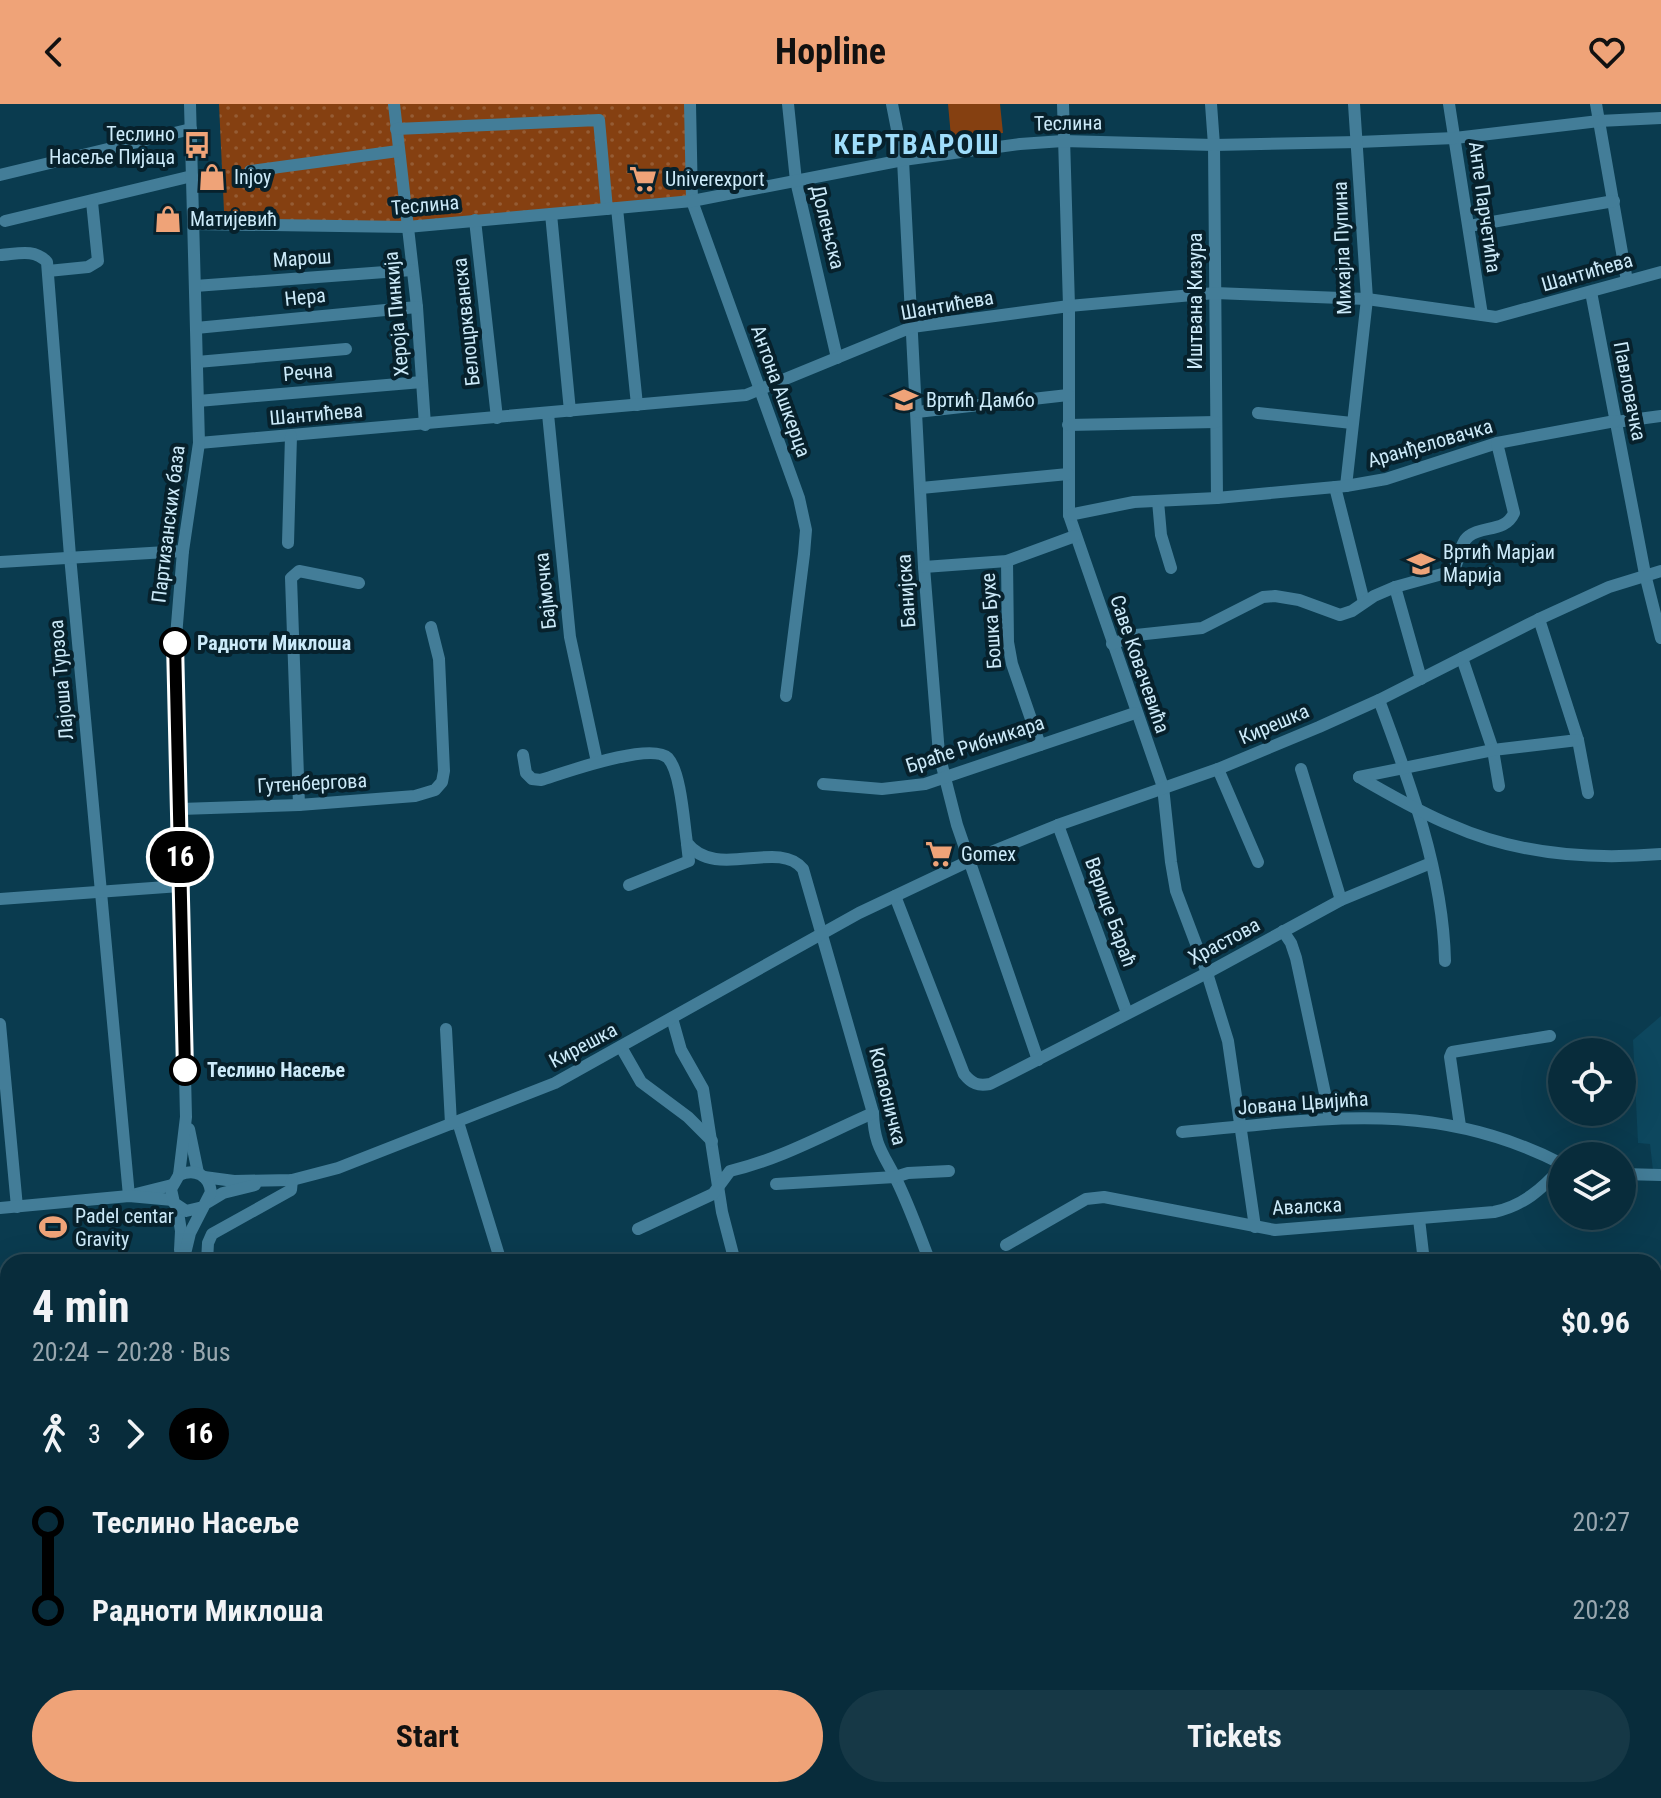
<!DOCTYPE html>
<html lang="en">
<head>
<meta charset="utf-8">
<style>
  body { margin:0; font-family:"Roboto Condensed",sans-serif; background:#163846; color:#f1f3f6; height:100vh; display:flex; flex-direction:column; font-size:30px; white-space:nowrap }
  * { box-sizing:border-box; margin:0 }
  p { font-size:26px; color:#98a7af }
  .icon { flex:none; width:44px; height:44px; fill:none; stroke:currentColor; stroke-width:2; stroke-linecap:round; stroke-linejoin:round }
  .map { position:relative; flex:1; overflow:hidden }
  .sheet { position:absolute; left:0px; top:1150px; width:1662px; height:544px; display:flex; flex-direction:column; background:#082c3b; border-radius:24px 24px 0 0; box-shadow:0 8px 32px #0002,0 0 0 2px #294855 }
  .sheet>* { flex:none }
  .badge { padding:0 16px; border-radius:26px; font-size:28px; line-height:52px }
  .controls { position:absolute; left:1548px; top:934px; display:grid; gap:16px }
  .controls a { display:grid; place-items:center; width:88px; height:88px; border-radius:50%; background:#082c3b; box-shadow:0 8px 32px #0002,0 0 0 2px #294855; font-size:40px }
  .map>.badge { position:absolute; translate:-50% -50%; box-shadow:0 0 0 4px #fff }
  .legs { display:flex; align-items:center; gap:12px; height:88px; padding:0 32px; font-size:26px }
  .legs p { margin-inline-start:auto }
  .summary { display:flex; align-items:center; justify-content:space-between; height:136px; padding:0 32px }
  h1 { font-size:44px; font-weight:700; line-height:60px }
  .primary-button { display:flex; gap:16px; margin-top:auto; padding:16px 32px }
  .primary-button a { flex:1; height:92px; border-radius:48px; background:#efa378; color:#111; font-size:32px; font-weight:700; line-height:92px; text-align:center }
  .primary-button a+a { background:#163846; color:#f1f3f6 }
  ul { padding:0 32px; list-style:none }
  li { display:flex; align-items:center; gap:28px; height:88px; font-size:30px }
  li i { display:grid; place-items:center; width:12px; height:100%; margin:0 10px; background:currentColor }
  li i::after { content:''; width:20px; height:20px; margin:-10px; border:6px solid; border-radius:50%; background:#082c3b }
  li p { margin-inline-start:auto }
  li:first-child i { background:linear-gradient(#0000 50%,currentColor 0) }
  li:last-child i { background:linear-gradient(currentColor 50%,#0000 0) }
  header { display:flex; justify-content:space-between; align-items:center; height:104px; padding:0 32px; background:#efa378; color:#111; font-size:36px; font-weight:700 }
  .map>svg:first-child { display:block }
  .built { fill:#0d475e }
  .green { fill:url(#green-dots) }
  .pitch { fill:#854011 }
  .lines { fill:none; stroke-linecap:round; stroke-linejoin:round }
  .stream { stroke:#092019; stroke-width:3 }
  .minor { stroke:#437d98; stroke-width:12 }
  .line-1-casing { stroke:#fff; stroke-width:18 }
  .line-1 { stroke:#000; stroke-width:12 }
  .stop-1-dot { fill:#fff; stroke:#000; stroke-width:4 }
  .labels { text-anchor:middle; dominant-baseline:central; stroke-width:8; stroke-linejoin:round; paint-order:stroke }
  .street-label { font-size:20px; fill:#cceaf9; stroke:#07212c }
  .poi-label { font-size:20px; fill:#cceaf9; stroke:#07212c; text-anchor:start }
  .stop-label { font-size:20px; font-weight:bold; fill:#cceaf9; stroke:#07212c; text-anchor:start }
  .district-label { font-size:28px; font-weight:bold; letter-spacing:2px; fill:#9fddfb; stroke:#07212c }
</style>
</head>
<body>
<header><svg class="icon" aria-label="back" viewBox="0 0 24 24"><path d="M15 5l-7 7 7 7"/></svg>Hopline<svg class="icon" aria-label="heart" viewBox="0 0 24 24"><path d="M12 20l-8-8c-3-5 5-10 8-4 3-6 11-1 8 4z"/></svg></header>
<div class="map">
<svg width="1661" height="1694" viewBox="0 0 1661 1694">
  <defs>
    <pattern id="green-dots" width="8" height="8" patternUnits="userSpaceOnUse" patternTransform="scale(2)"><rect width="8" height="8" fill="#854011"/><path d="M2 2h.1M6 6h.1" fill="none" stroke="#955c34" stroke-width="1.8" stroke-linecap="round"/></pattern>
  </defs>
  <rect width="100%" height="100%" fill="#0a3b4f"/>
  <!-- built -->
  <g class="built">
    <path d="M1661 912V1077L1654 1076 1650 1040 1638 1039 1633 936Z"/>
    <path d="M1277 1686H1396L1405 1694H1271Z"/>
  </g>
  <!-- green -->
  <path class="green" d="M219 0H689L690 95 412 121 238 118 224 107Z"/>
  <!-- pitch -->
  <path class="pitch" d="M948 0H1000L1003 29 951 33Z"/>
  <g class="lines">
    <!-- stream -->
    <g class="stream">
      <path d="M0 1398 8 1412"/>
      <path d="M29 1686 30 1694"/>
    </g>
    <!-- minor -->
    <g class="minor">
      <path d="M394 0 417 203 425 321"/>
      <path d="M690 0 692 97 799 394 806 426 804 450 786 592"/>
      <path d="M788 0 796 77 837 254"/>
      <path d="M892 0 903 56 924 463 939 650 957 721 1038 956"/>
      <path d="M1063 0 1069 202V411L1163 683 1171 758 1176 787 1207 869 1228 937 1255 1123"/>
      <path d="M1211 0 1214 41 1217 394"/>
      <path d="M1449 0 1482 211"/>
      <path d="M1596 0 1627 177"/>
      <path d="M396 25 599 16 607 105"/>
      <path d="M250 67 398 47"/>
      <path d="M0 71 191 25"/>
      <path d="M617 104 637 301"/>
      <path d="M551 110 570 307"/>
      <path d="M475 116 497 314"/>
      <path d="M5 117 192 72"/>
      <path d="M193 120 407 123 617 104 692 97 903 56 1020 40 1063 37 1214 41 1358 38 1455 34 1599 17 1661 14"/>
      <path d="M1469 122 1614 97"/>
      <path d="M0 151C17 150 34 144 47 158L70 452 129 1092"/>
      <path d="M48 167 88 163 98 157 92 98"/>
      <path d="M195 182 412 166"/>
      <path d="M1591 188 1645 470 1661 534"/>
      <path d="M196 224 417 203"/>
      <path d="M197 258 346 245"/>
      <path d="M198 297 422 278"/>
      <path d="M917 308 1068 291"/>
      <path d="M1258 309 1352 319"/>
      <path d="M548 310 570 533 597 658"/>
      <path d="M1616 318 1661 312"/>
      <path d="M1068 321 1216 318"/>
      <path d="M199 339 746 291 912 223 1069 202 1215 189 1367 195 1496 213 1661 168"/>
      <path d="M1346 382 1367 195 1354 0"/>
      <path d="M1335 383 1364 498"/>
      <path d="M921 384 1068 370"/>
      <path d="M1158 397 1161 431 1171 464"/>
      <path d="M1069 411 1134 398 1217 394 1346 382 1386 375 1497 339 1615 317"/>
      <path d="M288 439 291 332"/>
      <path d="M1007 457 1008 538 1012 560 1040 641"/>
      <path d="M0 458 183 447"/>
      <path d="M924 463 1007 457 1075 432"/>
      <path d="M1395 483 1421 575"/>
      <path d="M1539 515 1578 636 1588 689"/>
      <path d="M1112 540 1136 531 1202 524 1263 493 1275 492 1299 496 1340 511 1352 507 1374 492 1395 483 1453 467C1460 457 1459 439 1469 432 1483 421 1505 429 1514 409L1497 339"/>
      <path d="M1462 554 1493 646 1499 682"/>
      <path d="M1379 596C1410 679 1443 768 1445 857"/>
      <path d="M523 651 526 669 532 675 541 676C564 669 651 637 668 654 681 668 684 720 687 739 716 777 778 734 803 765L873 1009C874 1041 883 1049 896 1075 909 1101 919 1130 930 1158"/>
      <path d="M1218 665 1258 758"/>
      <path d="M1301 665 1341 796"/>
      <path d="M1359 673C1389 690 1419 708 1451 721 1516 750 1591 756 1661 750"/>
      <path d="M1359 673 1493 646 1578 636"/>
      <path d="M823 680 882 685 925 680 1135 609"/>
      <path d="M299 701 291 474 299 467 359 479"/>
      <path d="M180 705 299 701 415 692 435 686 442 678 444 667 439 555 431 523"/>
      <path d="M1058 721 1127 909"/>
      <path d="M629 781 689 757 687 740"/>
      <path d="M895 792 964 970C972 980 978 982 990 980L1207 869 1341 796 1431 759"/>
      <path d="M0 795 180 782"/>
      <path d="M1283 827 1291 839 1296 854 1330 1013"/>
      <path d="M672 914 681 946 703 985 722 1108 735 1158"/>
      <path d="M0 920 17 1103"/>
      <path d="M446 925 451 1020"/>
      <path d="M621 943 641 978 688 1013 712 1037"/>
      <path d="M458 1018 501 1158"/>
      <path d="M1460 1022 1450 953 1452 948 1550 932"/>
      <path d="M189 1025 198 1069"/>
      <path d="M1182 1028C1320 1016 1432 993 1562 1060"/>
      <path d="M1622 1070 1661 1071"/>
      <path d="M179 1071 186 1013 175 545 183 447 199 339 190 0"/>
      <path d="M204 1073 234 1077 292 1076 338 1064 555 979 859 809 969 757 1058 721 1218 665 1319 623 1379 596 1539 515 1609 483 1661 467"/>
      <path d="M776 1080 895 1073 908 1069 949 1067"/>
      <path d="M136 1090 172 1081"/>
      <path d="M208 1098 223 1089 255 1081"/>
      <path d="M177 1102 181 1127 180 1146"/>
      <path d="M0 1104 129 1092 173 1096"/>
      <path d="M1419 1115 1424 1158"/>
      <path d="M638 1125 713 1090 730 1067C781 1055 825 1030 873 1009"/>
      <path d="M1006 1141 1086 1095 1104 1093 1275 1126 1494 1108C1523 1102 1542 1085 1562 1063"/>
      <path d="M183 1158 190 1129 211 1088C209 1071 195 1064 179 1071L171 1085 174 1099 186 1107 203 1103"/>
      <path d="M207 1158 208 1139 212 1130 291 1086 292 1076"/>
      <path d="M1654 1230 1661 1227"/>
      <path d="M1654 1329 1661 1321"/>
      <path d="M0 1332 8 1324"/>
      <path d="M1654 1373 1661 1402"/>
      <path d="M1654 1622 1661 1619"/>
      <path d="M152 1686 153 1694"/>
      <path d="M624 1686 625 1694"/>
      <path d="M899 1686 902 1694"/>
      <path d="M1409 1686 1413 1694"/>
      <path d="M305 1694 306 1686"/>
      <path d="M517 1694 518 1686"/>
      <path d="M914 1694 930 1686"/>
      <path d="M1258 1694 1264 1686"/>
      <path d="M1484 1694 1504 1686"/>
    </g>
  </g>
  <g class="lines">
    <!-- line-1 casing -->
    <g class="line-1-casing">
      <path id="line-1" d="M175 539 185 966"/>
    </g>
    <!-- line-1 -->
    <use href="#line-1" class="line-1"/>
  </g>
  <!-- icons -->
  <defs>
    <g id="bus-bare" transform="scale(2.16)"><path d="M-5-6H5V4H4V6H2V4H-2V6H-4V4H-5ZM-3.5-4V0h7V-4ZM-3.5 1.2v1.5H-2V1.2ZM2 1.2v1.5H3.5V1.2Z" fill="#efa378" stroke="#07212c" stroke-width="2.5" paint-order="stroke"/></g>
    <g id="shop-bare" transform="scale(2.16)"><path d="M-5-2.5h2.3a2.7 3.5 0 0 1 5.4 0H5L5.5 6h-11ZM-1.5-2.5h3a1.5 2.3 0 0 0-3 0Z" fill="#efa378" stroke="#07212c" stroke-width="2.5" paint-order="stroke"/></g>
    <g id="supermarket-bare" transform="scale(2.16)"><path d="M-6-5.5h2.5l.6 2H6L4.5 2H-2.5L-4.4-4H-6ZM-1.5 3.2a1.3 1.3 0 1 0 .1 0ZM3 3.2a1.3 1.3 0 1 0 .1 0Z" fill="#efa378" stroke="#07212c" stroke-width="2.5" paint-order="stroke"/></g>
    <g id="school-bare" transform="scale(2.16)"><path d="M0-5L7-2L0 1L-7-2ZM-4 1L0 2.5L4 1V4Q0 6-4 4Z" fill="#efa378" stroke="#07212c" stroke-width="2.5" paint-order="stroke"/></g>
    <g id="stadium-bare" transform="scale(2.16)"><path d="M0-5a6.5 5 0 1 0 0 10a6.5 5 0 1 0 0-10ZM-3.5-1.8h7v3.6h-7Z" fill="#efa378" stroke="#07212c" stroke-width="2.5" paint-order="stroke"/></g>
  </defs>
  <g fill-rule="evenodd">
    <use href="#bus-bare" x="197" y="41"/>
    <use href="#shop-bare" x="212" y="73"/>
    <use href="#supermarket-bare" x="643" y="75"/>
    <use href="#shop-bare" x="168" y="115"/>
    <use href="#school-bare" x="904" y="296"/>
    <use href="#school-bare" x="1421" y="460"/>
    <use href="#supermarket-bare" x="939" y="750"/>
    <use href="#stadium-bare" x="53" y="1123"/>
  </g>
  <!-- markers -->
  <g class="stop-1-dot">
    <circle cx="175" cy="539" r="14"/>
    <circle cx="185" cy="966" r="14"/>
  </g>
  <g class="labels">
    <!-- street labels -->
    <g class="street-label">
      <text transform="translate(1068 19) rotate(-1)">Теслина</text>
      <text transform="translate(425 101) rotate(-5)">Теслина</text>
      <text transform="translate(1485 103) rotate(82)">Анте Парчетића</text>
      <text transform="translate(828 123) rotate(76)">Долењска</text>
      <text transform="translate(1342 144) rotate(-92)">Михајла Пупина</text>
      <text transform="translate(302 154) rotate(-4)">Марош</text>
      <text transform="translate(1587 168) rotate(-16)">Шантићева</text>
      <text transform="translate(305 193) rotate(-6)">Нера</text>
      <text transform="translate(1195 197) rotate(-90)">Иштвана Кизура</text>
      <text transform="translate(947 201) rotate(-10)">Шантићева</text>
      <text transform="translate(396 210) rotate(-95)">Хероја Пинкија</text>
      <text transform="translate(466 218) rotate(-96)">Белоцркванска</text>
      <text transform="translate(308 268) rotate(-5)">Речна</text>
      <text transform="translate(781 287) rotate(70)">Антона Ашкерца</text>
      <text transform="translate(1630 287) rotate(79)">Павловачка</text>
      <text transform="translate(316 310) rotate(-5)">Шантићева</text>
      <text transform="translate(1430 339) rotate(-16)">Аранђеловачка</text>
      <text transform="translate(168 420) rotate(-83)">Партизанских база</text>
      <text transform="translate(545 487) rotate(-96)">Бајмочка</text>
      <text transform="translate(906 487) rotate(-94)">Банијска</text>
      <text transform="translate(991 517) rotate(-94)">Бошка Бухе</text>
      <text transform="translate(1140 560) rotate(71)">Саве Ковачевића</text>
      <text transform="translate(61 576) rotate(-95)">Лајоша Турзоа</text>
      <text transform="translate(1274 620) rotate(-23)">Кирешка</text>
      <text transform="translate(975 640) rotate(-18)">Браће Рибникара</text>
      <text transform="translate(312 679) rotate(-3)">Гутенбергова</text>
      <text transform="translate(1111 808) rotate(70)">Верице Бараћ</text>
      <text transform="translate(1224 837) rotate(-28)">Храстова</text>
      <text transform="translate(583 941) rotate(-28)">Кирешка</text>
      <text transform="translate(888 992) rotate(76)">Копаоничка</text>
      <text transform="translate(1303 999) rotate(-4)">Јована Цвијића</text>
      <text transform="translate(1307 1102) rotate(-3)">Авалска</text>
    </g>
    <!-- poi labels -->
    <g class="poi-label">
      <text x="175" y="30" text-anchor="end">Теслино<tspan x="175" dy="23">Насеље Пијаца</tspan></text>
      <text x="234" y="73">Injoy</text>
      <text x="665" y="75">Univerexport</text>
      <text x="190" y="115">Матијевић</text>
      <text x="926" y="296">Вртић Дамбо</text>
      <text x="1443" y="448">Вртић Марјаи<tspan x="1443" dy="23">Марија</tspan></text>
      <text x="961" y="750">Gomex</text>
      <text x="75" y="1112">Padel centar<tspan x="75" dy="23">Gravity</tspan></text>
    </g>
    <!-- stop labels -->
    <g class="stop-label">
      <text x="197" y="539">Радноти Миклоша</text>
      <text x="207" y="966">Теслино Насеље</text>
    </g>
    <!-- district labels -->
    <g class="district-label">
      <text x="917" y="40">КЕРТВАРОШ</text>
    </g>
  </g>
</svg>
<div class="controls">
<a><svg class="icon" aria-label="locate" viewBox="0 0 24 24"><circle cx="12" cy="12" r="6"/><path d="M12 2v4M12 18v4M2 12h4M18 12h4"/></svg></a>
<a><svg class="icon" aria-label="layers" viewBox="0 0 24 24"><path d="M12 4l9 5-9 5-9-5zM3 14l9 5 9-5"/></svg></a>
</div>
<b class="badge" style="left:180px;top:753px;background:#000;color:#fff">16</b>
<section class="sheet">
<div class="summary"><div><h1>4 min</h1><p>20:24 – 20:28 · Bus</p></div><b>$0.96</b></div>
<div class="legs"><svg class="icon" aria-label="walk" viewBox="0 0 24 24"><circle cx="13" cy="4" r="2"/><path d="M13 8l-2 6 4 7M11 14l-3 7M7 12l3-4h3l4 4"/></svg>3<svg class="icon" aria-label="forward" viewBox="0 0 24 24"><path d="M9 5l7 7-7 7"/></svg><b class="badge" style="background:#000;color:#fff">16</b></div>
<ul>
<li><i style="color:#000"></i><b>Теслино Насеље</b><p>20:27</p></li>
<li><i style="color:#000"></i><b>Радноти Миклоша</b><p>20:28</p></li>
</ul>
<div class="primary-button"><a>Start</a><a>Tickets</a></div>
</section>
</div>
</body>
</html>
